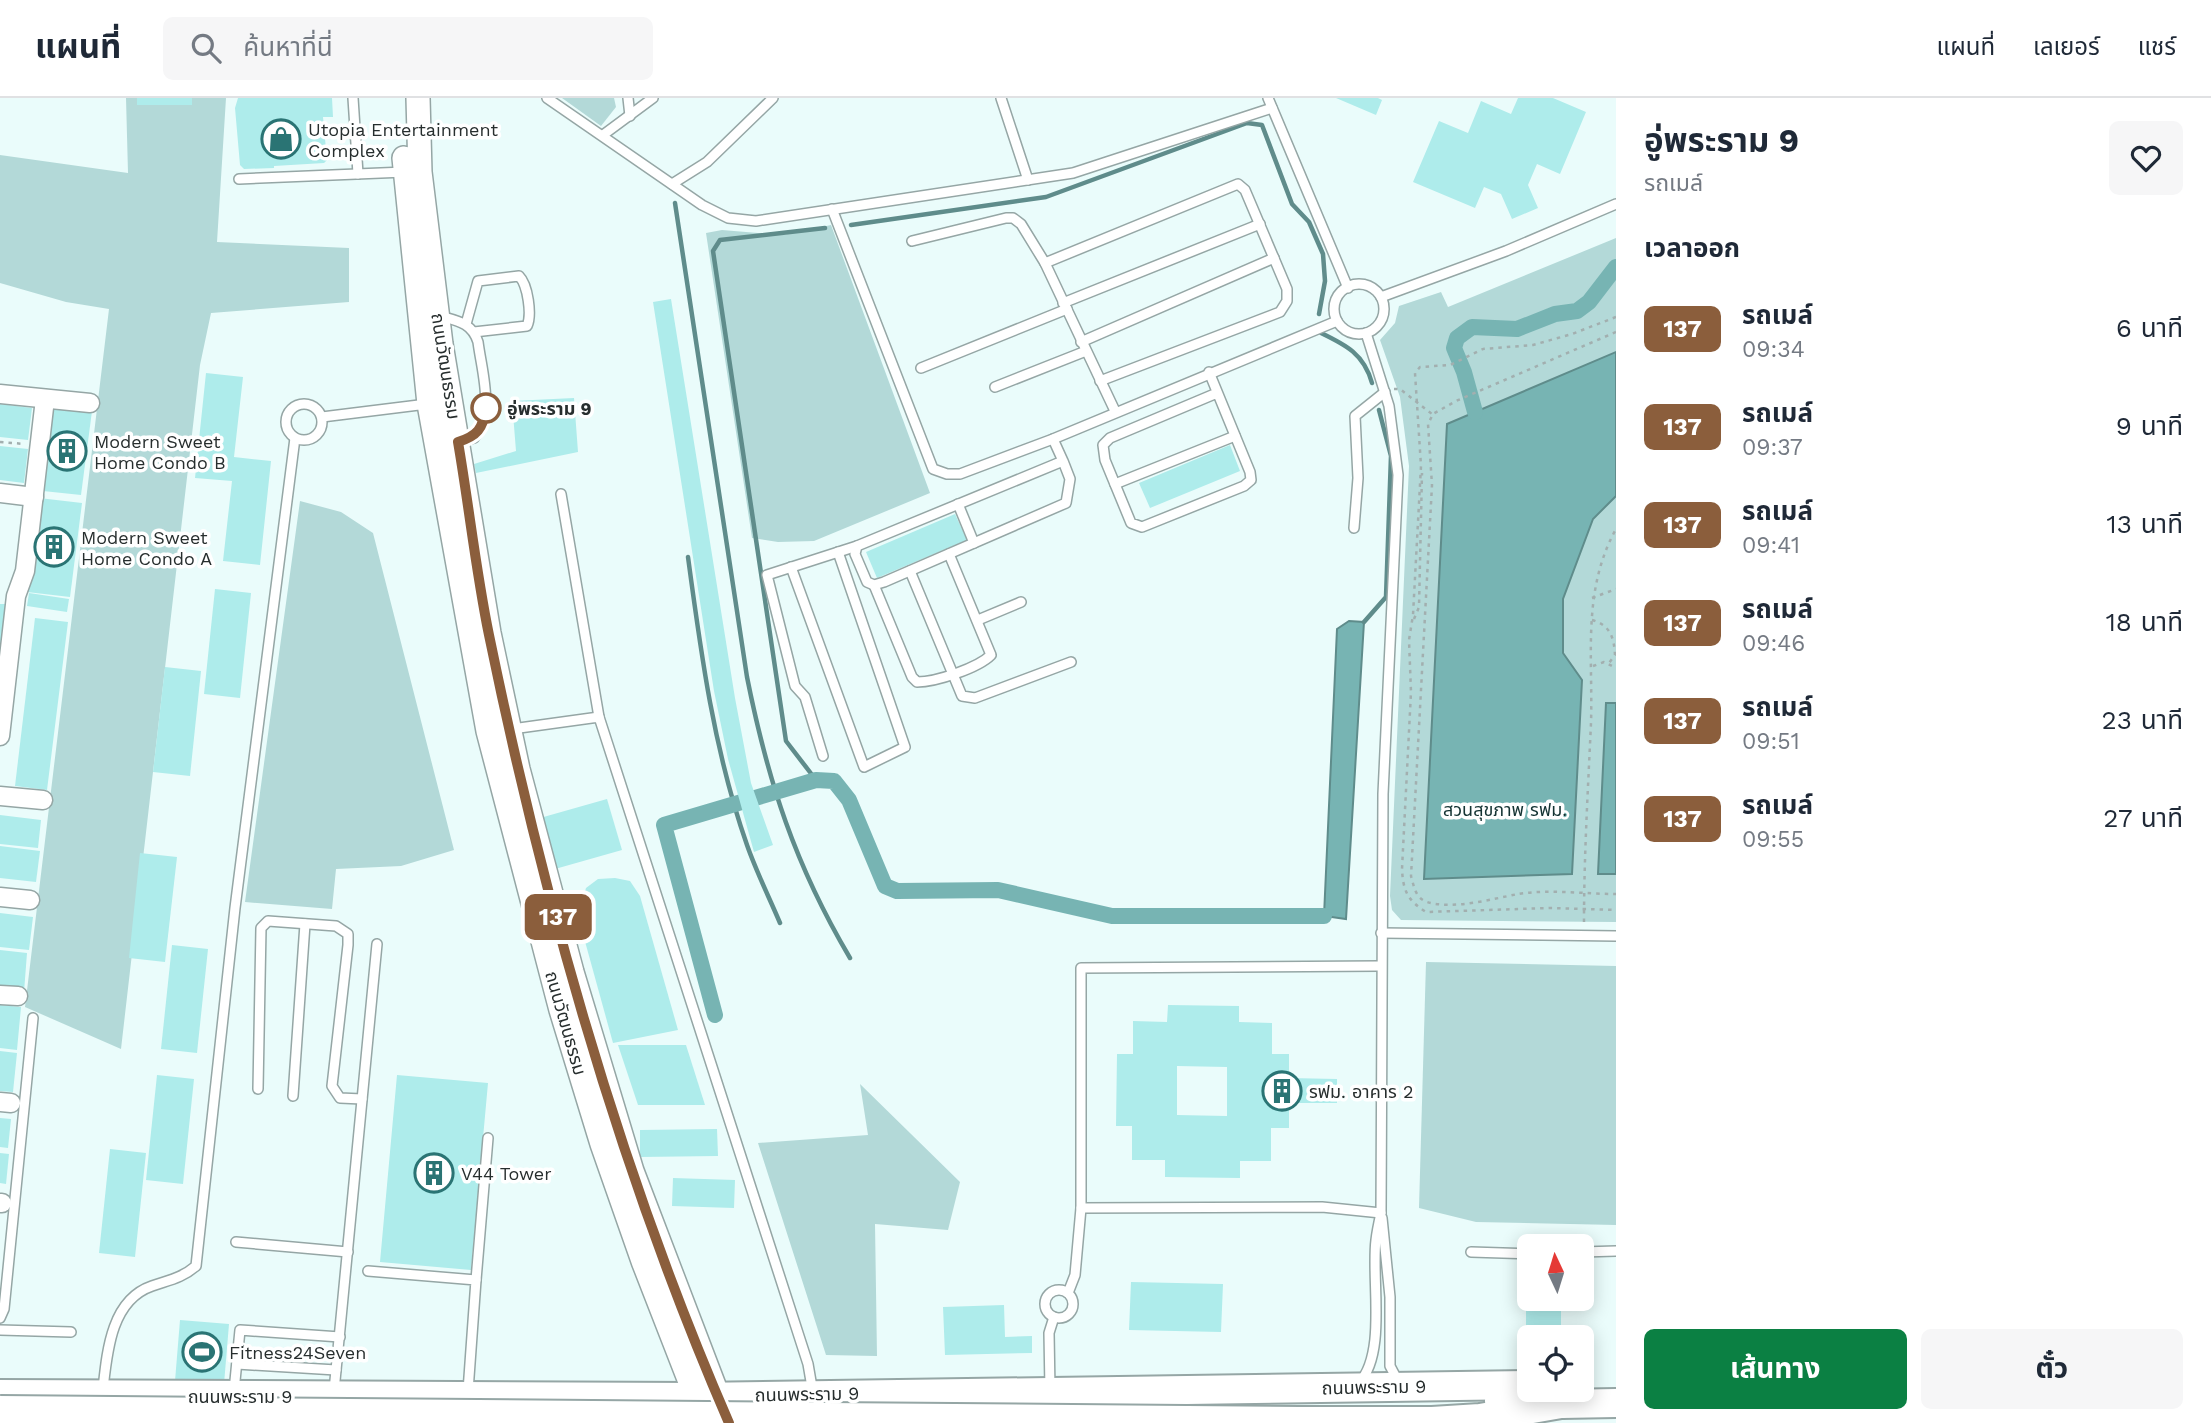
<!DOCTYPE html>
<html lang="th">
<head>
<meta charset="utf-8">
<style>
  body { margin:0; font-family:"Work Sans","Noto Sans Thai",sans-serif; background:#f6f6f7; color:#1f2937; height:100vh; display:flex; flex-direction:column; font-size:26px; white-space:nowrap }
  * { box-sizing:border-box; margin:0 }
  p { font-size:23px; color:#747a83 }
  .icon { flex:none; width:38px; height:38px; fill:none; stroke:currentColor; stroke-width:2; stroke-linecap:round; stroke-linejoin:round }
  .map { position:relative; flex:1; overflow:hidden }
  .sheet { display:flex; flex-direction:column; background:#fff; width:595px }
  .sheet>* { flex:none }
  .badge { padding:0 14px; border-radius:10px; font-size:24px; line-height:46px }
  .needle { width:46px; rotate:356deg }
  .buttons { position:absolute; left:1517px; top:1136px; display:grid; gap:14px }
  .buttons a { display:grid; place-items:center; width:77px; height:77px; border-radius:10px; background:#fff; box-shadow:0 4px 18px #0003; font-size:35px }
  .map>.badge { position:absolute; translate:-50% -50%; box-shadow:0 0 0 4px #fff }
  h2 { padding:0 28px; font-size:26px; line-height:63px }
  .round { display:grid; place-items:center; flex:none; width:74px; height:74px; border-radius:10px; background:#f6f6f7 }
  .summary { display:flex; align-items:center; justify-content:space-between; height:119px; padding:0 28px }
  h1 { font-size:33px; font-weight:700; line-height:52px }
  .action { display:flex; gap:14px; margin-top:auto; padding:14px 28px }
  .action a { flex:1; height:80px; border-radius:10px; background:#0b8043; color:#fff; font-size:28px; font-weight:700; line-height:80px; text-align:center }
  .action a+a { background:#f6f6f7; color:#1f2937 }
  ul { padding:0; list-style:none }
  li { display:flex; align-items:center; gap:21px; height:98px; padding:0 28px }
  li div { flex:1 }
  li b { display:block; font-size:26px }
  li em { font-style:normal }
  li .badge { min-width:77px; font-weight:700; text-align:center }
  header { display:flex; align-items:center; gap:42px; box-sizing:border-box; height:98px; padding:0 35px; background:#fff; border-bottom:2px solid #e0e1e3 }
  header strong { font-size:33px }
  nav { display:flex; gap:38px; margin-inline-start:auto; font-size:24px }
  .search { width:490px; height:63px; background:#f6f6f7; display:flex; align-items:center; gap:18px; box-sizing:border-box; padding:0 24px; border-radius:10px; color:#747a83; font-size:26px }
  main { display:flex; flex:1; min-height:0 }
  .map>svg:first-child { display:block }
  .green { fill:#b3d9d8 }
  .water { fill:#77b4b3; stroke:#5f8c8b; stroke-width:2 }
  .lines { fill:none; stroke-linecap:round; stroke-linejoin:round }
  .stream { stroke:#5f8c8b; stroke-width:4.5 }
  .canal { stroke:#77b4b3; stroke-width:16 }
  .building { fill:#aeeceb; fill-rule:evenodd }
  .service-casing { stroke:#95a6a5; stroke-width:12 }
  .minor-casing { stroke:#95a6a5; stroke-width:21 }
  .tertiary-casing { stroke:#95a6a5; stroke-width:26 }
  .primary-casing { stroke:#95a6a5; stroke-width:32 }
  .path { stroke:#a2afaf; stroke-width:2.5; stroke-dasharray:3.5 5; stroke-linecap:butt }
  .service { stroke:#fff; stroke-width:9 }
  .minor { stroke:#fff; stroke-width:18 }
  .tertiary { stroke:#fff; stroke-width:23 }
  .primary { stroke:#fff; stroke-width:28 }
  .primary-bridge-casing { stroke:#95a6a5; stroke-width:32; stroke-linecap:butt }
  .primary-bridge { stroke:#fff; stroke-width:28 }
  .line-casing { stroke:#fff; stroke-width:16 }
  .line { stroke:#8b5e3c; stroke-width:10 }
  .stop-dot { fill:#fff; stroke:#8b5e3c; stroke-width:3.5 }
  .labels { text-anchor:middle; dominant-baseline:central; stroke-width:7; stroke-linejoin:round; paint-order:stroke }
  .poi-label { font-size:18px; fill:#272e2e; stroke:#fff; text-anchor:start }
  .street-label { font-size:18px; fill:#272e2e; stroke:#fff }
  .stop-label { font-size:18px; font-weight:bold; fill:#272e2e; stroke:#fff; text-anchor:start }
  .park-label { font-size:18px; fill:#143333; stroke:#fff }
</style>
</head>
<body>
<header>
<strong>แผนที่</strong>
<div class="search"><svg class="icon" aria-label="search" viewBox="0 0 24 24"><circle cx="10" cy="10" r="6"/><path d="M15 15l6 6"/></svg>ค้นหาที่นี่</div>
<nav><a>แผนที่</a><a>เลเยอร์</a><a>แชร์</a></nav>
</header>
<main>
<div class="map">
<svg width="1616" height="1325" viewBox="0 0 1616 1325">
  <rect width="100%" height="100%" fill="#eafcfb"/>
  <!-- green -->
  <g class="green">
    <path d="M126 0H226L217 144 349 150V204L211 215 200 267 121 951 25 909 109 211 66 204 0 185V57L128 75Z"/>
    <path d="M562 0H614L616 9 601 28Z"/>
    <path d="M831 127 930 395 814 443 778 444 752 440 706 135 722 132 783 137Z"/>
    <path d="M1616 140V824L1401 822 1392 812 1390 798 1409 368 1400 299 1380 242 1395 225 1399 208 1441 194 1448 209Z"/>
    <path d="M300 403 341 414 373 435 454 752 401 768 336 771 332 811 245 804Z"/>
    <path d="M1426 864 1616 868V1127L1476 1124 1419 1110Z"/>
    <path d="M860 986 960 1084 948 1132 875 1126 877 1258 826 1257 758 1045 868 1037Z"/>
  </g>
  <!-- water -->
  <g class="water">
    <path d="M1616 254V398L1593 421 1563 501V555L1582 582 1572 776 1424 781 1447 326Z"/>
    <path d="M1349 523 1364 524 1346 821 1324 818 1337 531Z"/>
    <path d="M1606 605H1616V776H1598Z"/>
  </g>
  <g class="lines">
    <!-- stream -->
    <g class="stream">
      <path d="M675 105 747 579C768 684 795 767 850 860"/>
      <path d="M851 127 1046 99 1247 25 1262 27 1292 106 1309 124 1323 156 1325 183 1319 216"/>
      <path d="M1321 235C1346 247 1364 256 1372 285"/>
      <path d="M688 459C701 556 714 653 747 747 756 773 769 799 780 825"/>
      <path d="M1364 524 1386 499 1391 358 1379 312"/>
      <path d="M816 682 786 643 713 153 720 142 825 130"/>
    </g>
    <!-- canal -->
    <g class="canal">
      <path d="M1475 314 1464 274 1454 250 1457 240 1472 229 1517 231 1555 216 1577 213 1589 204 1616 169"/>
      <path d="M715 917 664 727 816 682 834 683 849 702 885 788 897 793 998 792 1112 818H1324"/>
    </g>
  </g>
  <!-- building -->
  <g class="building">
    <rect x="137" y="0" width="55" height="7"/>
    <path d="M238 0H332L333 19H323L327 62 324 65 274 68V70L244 71 240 67 235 10Z"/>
    <path d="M1336 0H1378L1382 2 1376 17Z"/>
    <path d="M1518 0H1553L1586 14 1560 76 1537 66 1528 87 1538 110 1512 121 1501 96 1484 89 1475 110 1413 84 1439 23 1468 35 1481 3 1511 16Z"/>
    <path d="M671 201 735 600 751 685 773 747 754 754 728 661 714 593 653 204Z"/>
    <path d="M206 275 243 279 234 359 271 363 260 467 223 463 232 383 195 380Z"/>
    <path d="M574 300 578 354 476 375 474 366 516 353 512 303Z"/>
    <path d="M0 306 32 310 28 342 0 339Z"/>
    <path d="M54 308 92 313 81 397 43 393Z"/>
    <path d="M1230 347 1240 373 1150 410 1139 385Z"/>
    <path d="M0 348 28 351 24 385 0 382Z"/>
    <path d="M39 400 82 405 70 499 27 494Z"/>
    <path d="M955 416 967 442 877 480 866 454Z"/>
    <path d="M215 491 251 495 240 600 204 596Z"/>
    <path d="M29 495 69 501 67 514 27 508Z"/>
    <path d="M0 506H8L1 545H0Z"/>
    <path d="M35 520 68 524 47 692 15 688Z"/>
    <path d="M165 569 201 573 190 678 153 674Z"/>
    <path d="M607 701 622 752 555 771 540 720Z"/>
    <path d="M0 717 41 722 38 750 0 746Z"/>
    <path d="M0 748 40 753 36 784 0 780Z"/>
    <path d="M140 755 177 759 165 864 129 860Z"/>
    <path d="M615 780 630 783 640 798 678 932 613 945 578 818 586 790 598 781Z"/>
    <path d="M0 815 33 819 29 852 0 849Z"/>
    <path d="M172 847 208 851 197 955 161 951Z"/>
    <path d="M0 852 27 855 24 894 0 892Z"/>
    <path d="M0 907 21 909 17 952 0 950Z"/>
    <path d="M1168 907 1239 908V924L1272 925V956H1289V980L1337 981V1005H1289V1030H1271V1063H1240V1080L1165 1079V1062H1132V1028H1116L1117 956H1133V923L1167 924ZM1177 968 1227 969V1018L1177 1017Z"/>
    <path d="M618 947H686L705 1007H638Z"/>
    <path d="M0 953 17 955 13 994 0 993Z"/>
    <path d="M157 977 194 981 183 1086 146 1082Z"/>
    <path d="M397 977 488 985 471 1172 380 1164Z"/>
    <path d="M0 1020 11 1021 8 1050 0 1049Z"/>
    <path d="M717 1031 718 1058 640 1059V1032Z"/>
    <path d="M110 1051 146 1055 135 1159 99 1155Z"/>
    <path d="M0 1055 9 1056 6 1086 0 1085Z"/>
    <path d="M673 1080 735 1082 734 1110 672 1108Z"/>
    <path d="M1526 1171H1530V1200H1561V1239L1526 1240Z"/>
    <path d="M1131 1184 1223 1186 1221 1234 1129 1232Z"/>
    <path d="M1004 1207 1005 1239 1032 1238V1255L945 1257 943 1209Z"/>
    <path d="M180 1222 229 1226 224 1286 175 1283Z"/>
  </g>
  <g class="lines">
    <!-- service casing -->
    <g class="service-casing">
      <g id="service">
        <path d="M353 0 358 76"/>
        <path d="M547 0 702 107 728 120 756 123 1073 75 1272 10"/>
        <path d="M628 0 630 18"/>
        <path d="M1001 0 1028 82"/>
        <path d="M1268 0 1348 190"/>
        <path d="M603 37 653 0"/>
        <path d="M239 81 405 74"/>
        <path d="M672 86 707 64 773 0"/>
        <path d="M832 111 933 371 947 376H960L1053 341 1337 223"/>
        <path d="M912 143 1006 120H1013L1021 126 1045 165 1115 313"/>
        <path d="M1045 165 1238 86 1245 92 1287 191V203L1280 214 1100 283"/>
        <circle cx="1359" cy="211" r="25"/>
        <path d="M1381 199 1506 153 1616 106"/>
        <path d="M1063 205 1260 126"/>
        <path d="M440 218C458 223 472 225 478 244 482 275 495 313 474 340L459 344"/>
        <path d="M466 226 478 183 519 178C528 187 532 217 527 228L474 234"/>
        <path d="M1081 244 1274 160"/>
        <path d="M921 270 1067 211"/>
        <path d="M1209 274 1250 374 1251 382 1244 388 1142 429 1131 425 1105 362 1103 347 1110 340 1217 295"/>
        <path d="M995 289 1086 253"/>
        <circle cx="304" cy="324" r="18"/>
        <path d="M322 319 427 306"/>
        <path d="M1053 341 1063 363 857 448 855 456 867 484 874 487 884 484 1066 405 1070 381 1063 363"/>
        <path d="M1115 386 1235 338"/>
        <path d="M561 396 599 619"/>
        <path d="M958 406 974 445"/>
        <path d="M1354 430 1358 380 1355 318 1385 294"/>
        <path d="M791 469 864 669 905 649 838 454"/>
        <path d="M910 473 962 598 975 600 1071 564"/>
        <path d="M874 487 912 579 917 584C936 584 978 570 991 557L949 456"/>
        <path d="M978 522 1021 504"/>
        <path d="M512 631 599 619 808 1266 813 1295"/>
        <path d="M823 658 805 599 795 588 767 477 857 448"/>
        <path d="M1381 835 1616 838"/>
        <path d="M1379 868 1081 870V1110L1322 1109 1381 1115"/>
        <path d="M258 991 261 830 268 823 336 828 348 836V847L332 988 340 1000 362 1001"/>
        <path d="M293 998 305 826"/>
        <path d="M1382 1120 1390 1199V1268L1399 1285"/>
        <path d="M236 1144 348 1154"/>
        <path d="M1471 1154 1530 1156"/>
        <path d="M1582 1154 1616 1153"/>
        <path d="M368 1173 476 1182 468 1293"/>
        <path d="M476 1182 488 1040"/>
        <circle cx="1059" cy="1206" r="14"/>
        <path d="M1068 1195 1075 1177 1081 1110"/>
        <path d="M0 1220 4 1211 33 920"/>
        <path d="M0 1232 71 1234"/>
        <path d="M237 1266 336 1272"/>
        <path d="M1359 1285C1387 1255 1371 1181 1376 1142 1377 1133 1379 1124 1381 1115L1383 696 1398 377 1389 308 1366 235"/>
        <path d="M103 1291C107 1254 111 1202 152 1188 169 1182 182 1180 196 1168L235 810 295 340"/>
        <path d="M1050 1292 1049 1235 1054 1219"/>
        <path d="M234 1293 240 1232 340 1239"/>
        <path d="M334 1293 377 846"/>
      </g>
    </g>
    <!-- minor casing -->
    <g class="minor-casing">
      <g id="minor">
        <path d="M0 296 90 305"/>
        <path d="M0 395 34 399"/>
        <path d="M0 638 16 498 25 473 45 301"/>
        <path d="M0 698 43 702"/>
        <path d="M0 799 30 802"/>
        <path d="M0 897 18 898"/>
        <path d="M0 1004 11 1005"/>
        <path d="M0 1105H2"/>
      </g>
    </g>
    <!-- tertiary casing -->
    <g class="tertiary-casing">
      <g id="tertiary">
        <path d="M418 0 420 74 441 246 489 535 518 671 572 874 632 1073 718 1298"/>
        <path d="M404 60 429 306 488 633 561 912 602 1046 643 1163 696 1299"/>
      </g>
    </g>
    <!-- primary casing -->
    <g class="primary-casing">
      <g id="primary">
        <path d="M0 1296 696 1299 1530 1287"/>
        <path d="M1499 1303 1561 1306"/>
        <path d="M1299 1323H1432L1480 1320 1561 1306 1616 1305"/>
      </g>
    </g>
    <!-- path -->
    <g class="path">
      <path d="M1616 219 1572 236 1533 247 1483 251 1450 267 1420 269 1415 275 1421 368 1413 517 1409 542 1411 594 1402 771C1403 792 1407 802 1426 814L1550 810 1616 812"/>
      <path d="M1616 234 1456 303 1433 316 1428 326 1432 387 1411 778C1414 788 1415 800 1427 804 1453 812 1492 801 1518 796 1549 791 1585 796 1616 796"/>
      <path d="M1394 291H1400L1432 316"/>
      <path d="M0 344 25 346"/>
      <path d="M1592 500 1616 491"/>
      <path d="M1414 521 1419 509 1422 375"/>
      <path d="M1592 522C1610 527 1614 539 1615 557L1609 565"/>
      <path d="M1593 568 1604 564 1616 570"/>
      <path d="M1584 824C1584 758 1588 691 1591 625 1593 558 1582 492 1616 431"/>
    </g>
    <!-- service -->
    <use href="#service" class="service"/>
    <!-- minor -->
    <use href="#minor" class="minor"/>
    <!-- tertiary -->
    <use href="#tertiary" class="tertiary"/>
    <!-- primary -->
    <use href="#primary" class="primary"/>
    <!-- primary-bridge casing -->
    <g class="primary-bridge-casing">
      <path id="primary-bridge" d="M0 1312 1299 1323"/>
    </g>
    <!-- primary-bridge -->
    <use href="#primary-bridge" class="primary-bridge"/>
  </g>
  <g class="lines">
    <!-- line casing -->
    <g class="line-casing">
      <path id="line" d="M486 310C483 331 477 338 458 344 469 408 476 474 489 537 544 805 620 1074 729 1325"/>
    </g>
    <!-- line -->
    <use href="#line" class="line"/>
  </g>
  <!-- icons -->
  <defs>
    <g id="shop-ring" transform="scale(2.0125)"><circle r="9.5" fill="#fff" stroke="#2a7474" stroke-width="1.5"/><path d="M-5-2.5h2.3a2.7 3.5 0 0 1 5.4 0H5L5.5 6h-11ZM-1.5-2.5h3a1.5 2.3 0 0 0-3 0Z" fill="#2a7474"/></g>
    <g id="building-ring" transform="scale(2.0125)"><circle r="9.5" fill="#fff" stroke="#2a7474" stroke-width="1.5"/><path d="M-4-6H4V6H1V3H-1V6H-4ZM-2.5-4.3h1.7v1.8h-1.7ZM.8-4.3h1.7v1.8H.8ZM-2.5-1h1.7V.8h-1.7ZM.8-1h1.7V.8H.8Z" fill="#2a7474"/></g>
    <g id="stadium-ring" transform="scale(2.0125)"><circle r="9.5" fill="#fff" stroke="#2a7474" stroke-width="1.5"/><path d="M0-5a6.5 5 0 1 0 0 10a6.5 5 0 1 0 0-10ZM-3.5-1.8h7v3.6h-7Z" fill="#2a7474"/></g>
  </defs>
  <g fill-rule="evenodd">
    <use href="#shop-ring" x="281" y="41"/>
    <use href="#building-ring" x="67" y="353"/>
    <use href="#building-ring" x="54" y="449"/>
    <use href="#building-ring" x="1282" y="993"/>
    <use href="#building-ring" x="434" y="1075"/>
    <use href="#stadium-ring" x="202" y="1254"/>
  </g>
  <!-- markers -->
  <circle class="stop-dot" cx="486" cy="310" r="14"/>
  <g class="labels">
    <!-- poi labels -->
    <g class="poi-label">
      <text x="308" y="31">Utopia Entertainment<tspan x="308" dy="21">Complex</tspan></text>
      <text x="94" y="343">Modern Sweet<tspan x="94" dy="21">Home Condo B</tspan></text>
      <text x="81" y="439">Modern Sweet<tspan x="81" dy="21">Home Condo A</tspan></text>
      <text x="1309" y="993">รฟม. อาคาร 2</text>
      <text x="461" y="1075">V44 Tower</text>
      <text x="229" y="1254">Fitness24Seven</text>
    </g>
    <!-- street labels -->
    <g class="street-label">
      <text transform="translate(446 268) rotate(81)">ถนนวัฒนธรรม</text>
      <text transform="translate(566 925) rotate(74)">ถนนวัฒนธรรม</text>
      <text transform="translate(1374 1289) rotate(-1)">ถนนพระราม 9</text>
      <text transform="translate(807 1296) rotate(-1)">ถนนพระราม 9</text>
      <text x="240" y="1298">ถนนพระราม 9</text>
    </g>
    <!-- stop labels -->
    <g class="stop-label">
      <text x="507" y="310">อู่พระราม 9</text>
    </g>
    <!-- park labels -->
    <g class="park-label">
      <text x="1505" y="711">สวนสุขภาพ รฟม.</text>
    </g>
  </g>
</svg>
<div class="buttons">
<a><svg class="needle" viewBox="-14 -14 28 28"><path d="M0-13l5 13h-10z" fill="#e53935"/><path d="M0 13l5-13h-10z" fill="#747a83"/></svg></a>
<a><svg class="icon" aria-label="locate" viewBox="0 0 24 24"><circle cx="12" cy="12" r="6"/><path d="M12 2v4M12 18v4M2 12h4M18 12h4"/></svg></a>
</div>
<b class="badge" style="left:558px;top:819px;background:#8b5e3c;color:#fff">137</b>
</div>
<section class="sheet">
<div class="summary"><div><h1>อู่พระราม 9</h1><p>รถเมล์</p></div><a class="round"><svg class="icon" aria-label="heart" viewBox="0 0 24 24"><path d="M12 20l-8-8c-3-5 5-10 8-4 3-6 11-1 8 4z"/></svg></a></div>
<h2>เวลาออก</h2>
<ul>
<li><span class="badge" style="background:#8b5e3c;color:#fff">137</span><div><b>รถเมล์</b><p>09:34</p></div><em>6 นาที</em></li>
<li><span class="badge" style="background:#8b5e3c;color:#fff">137</span><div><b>รถเมล์</b><p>09:37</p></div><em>9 นาที</em></li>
<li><span class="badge" style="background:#8b5e3c;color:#fff">137</span><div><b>รถเมล์</b><p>09:41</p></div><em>13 นาที</em></li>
<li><span class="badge" style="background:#8b5e3c;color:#fff">137</span><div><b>รถเมล์</b><p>09:46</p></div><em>18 นาที</em></li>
<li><span class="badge" style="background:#8b5e3c;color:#fff">137</span><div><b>รถเมล์</b><p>09:51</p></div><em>23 นาที</em></li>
<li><span class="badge" style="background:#8b5e3c;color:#fff">137</span><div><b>รถเมล์</b><p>09:55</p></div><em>27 นาที</em></li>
</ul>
<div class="action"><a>เส้นทาง</a><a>ตั๋ว</a></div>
</section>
</main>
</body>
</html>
